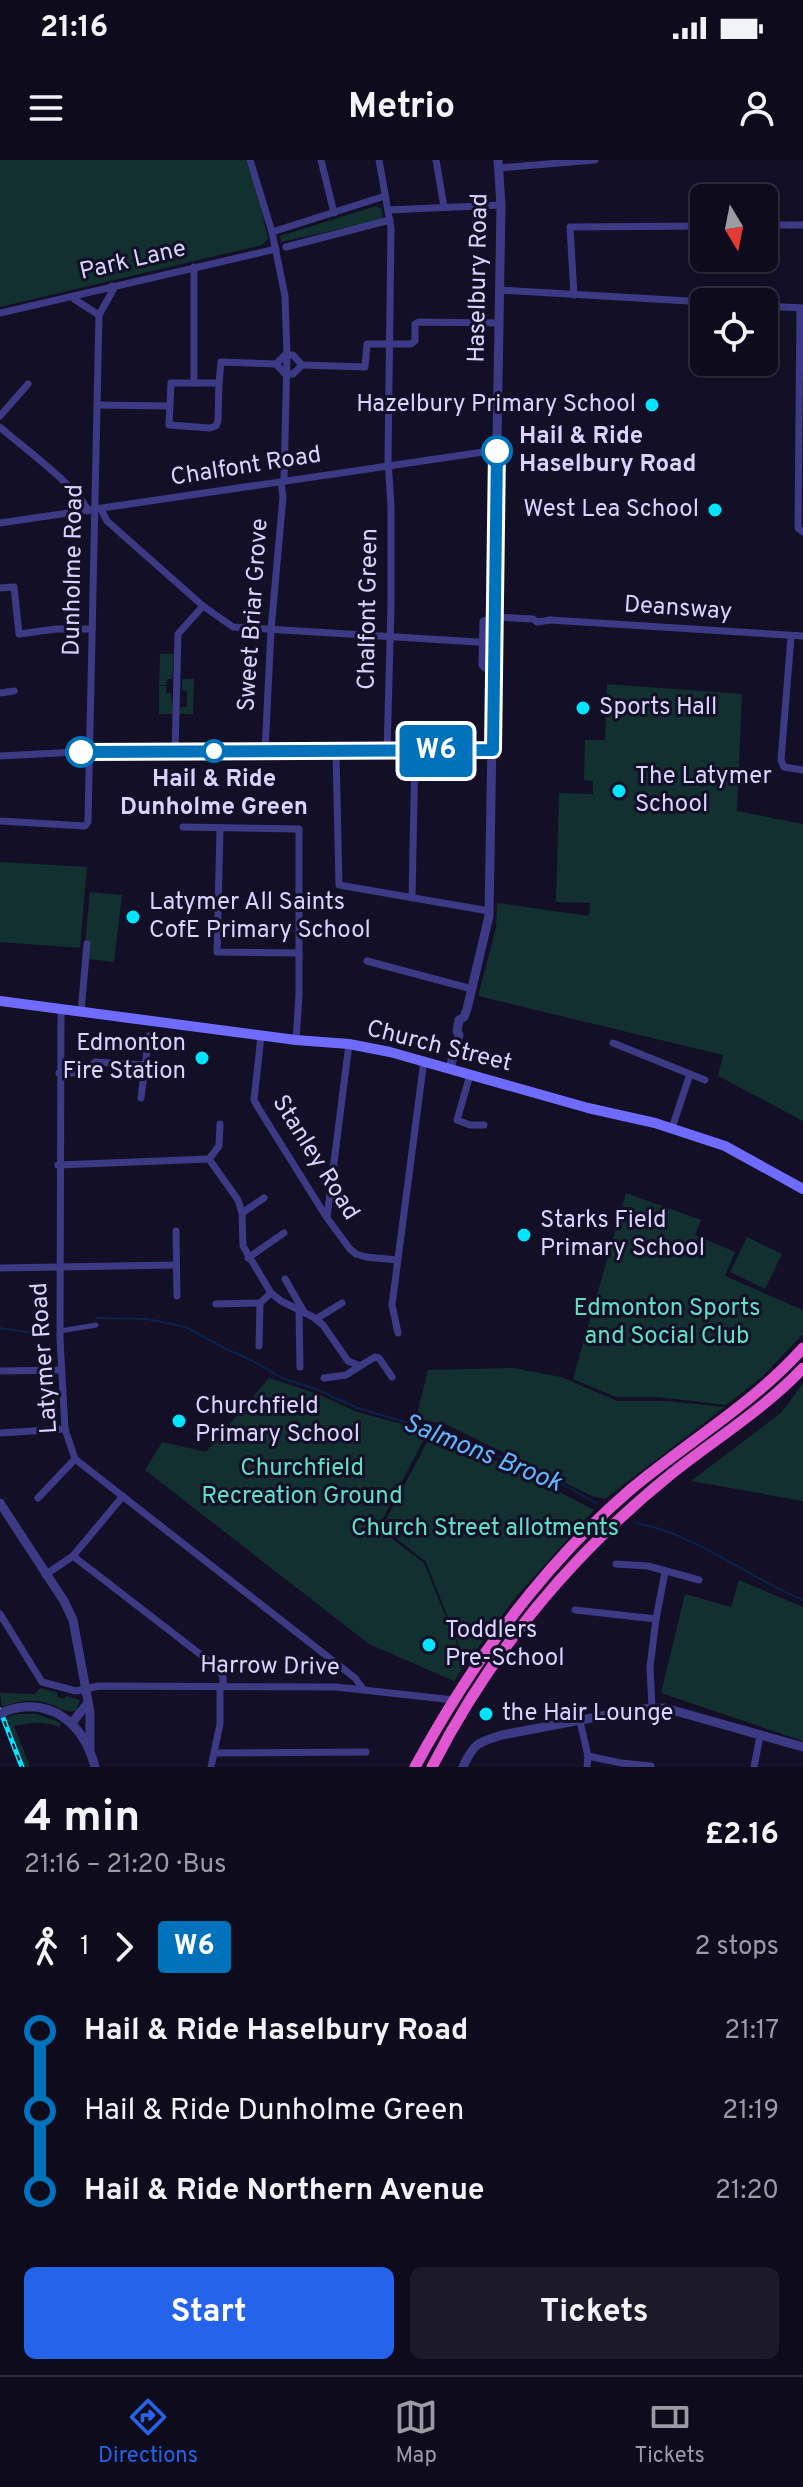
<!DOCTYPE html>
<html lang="en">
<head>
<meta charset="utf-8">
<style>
  body { margin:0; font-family:Overpass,sans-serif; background:#1c1929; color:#f1f3f6; height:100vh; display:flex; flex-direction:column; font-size:30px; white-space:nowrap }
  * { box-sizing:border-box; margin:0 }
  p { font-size:26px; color:#9b9ba3 }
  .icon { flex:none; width:44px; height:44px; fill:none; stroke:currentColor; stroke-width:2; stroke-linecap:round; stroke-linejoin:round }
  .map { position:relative; height:1607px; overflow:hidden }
  .sheet { display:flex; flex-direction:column; background:#0e0b1c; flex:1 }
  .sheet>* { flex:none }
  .badge { padding:0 16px; border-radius:6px; font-size:28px; line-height:52px }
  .needle { width:52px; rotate:170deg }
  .controls { position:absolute; left:690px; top:24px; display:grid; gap:16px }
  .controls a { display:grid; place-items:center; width:88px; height:88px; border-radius:12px; background:#0e0b1c; box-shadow:0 4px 12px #0003,0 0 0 2px #2e2b3b; font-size:40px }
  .map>.badge { position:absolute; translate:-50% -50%; box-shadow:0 0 0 4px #fff }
  .legs { display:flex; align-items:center; gap:12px; height:88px; padding:0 24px; font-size:26px }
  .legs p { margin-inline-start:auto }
  .headline { display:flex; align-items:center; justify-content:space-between; height:136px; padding:0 24px }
  h1 { font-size:44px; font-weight:700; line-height:60px }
  .button { display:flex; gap:16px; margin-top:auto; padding:16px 24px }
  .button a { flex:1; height:92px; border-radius:12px; background:#2563eb; color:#fff; font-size:32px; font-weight:700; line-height:92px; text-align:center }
  .button a+a { background:#1c1929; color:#f1f3f6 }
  ul { padding:0 24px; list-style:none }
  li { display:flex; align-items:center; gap:28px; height:80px; font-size:30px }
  li i { display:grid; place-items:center; width:12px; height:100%; margin:0 10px; background:currentColor }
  li i::after { content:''; width:20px; height:20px; margin:-10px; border:6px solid; border-radius:50%; background:#0e0b1c }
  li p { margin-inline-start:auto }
  li:first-child i { background:linear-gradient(#0000 50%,currentColor 0) }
  li:last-child i { background:linear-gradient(currentColor 50%,#0000 0) }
  .status { display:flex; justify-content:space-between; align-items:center; height:56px; padding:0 40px; background:#0e0b1c; direction:ltr }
  .status svg { height:22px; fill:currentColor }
  header { display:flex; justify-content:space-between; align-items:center; height:104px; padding:0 24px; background:#0e0b1c; font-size:36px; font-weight:700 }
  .menu { display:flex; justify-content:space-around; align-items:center; height:112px; border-top:2px solid #2e2b3b; background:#0e0b1c; font-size:22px; color:#9b9ba3 }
  .menu a { display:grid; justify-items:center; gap:4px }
  .menu .active { color:#2563eb }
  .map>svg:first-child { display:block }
  .green { fill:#12302f }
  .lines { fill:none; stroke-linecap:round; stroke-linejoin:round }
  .stream { stroke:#0c2248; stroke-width:2 }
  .pedestrian { stroke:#3d3a85; stroke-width:5 }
  .minor { stroke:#3d3a85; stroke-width:7 }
  .tertiary { stroke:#3d3a85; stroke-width:9 }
  .secondary { stroke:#6f6bff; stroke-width:10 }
  .trunk { stroke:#e055d1; stroke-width:11 }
  .rail-casing { stroke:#00e5ff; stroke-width:5 }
  .rail { stroke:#130f26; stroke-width:2; stroke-dasharray:6; stroke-linecap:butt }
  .tertiary-bridge { stroke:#3d3a85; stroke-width:9 }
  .line-1-casing { stroke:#fff; stroke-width:18 }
  .line-1 { stroke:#0072bc; stroke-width:12 }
  .poi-dot { fill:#00e5ff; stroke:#130f26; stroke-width:3 }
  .stop-1-dot { fill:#fff; stroke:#0072bc; stroke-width:4 }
  .labels { text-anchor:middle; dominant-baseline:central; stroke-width:6; stroke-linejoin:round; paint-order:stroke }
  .street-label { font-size:24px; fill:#d9d4ff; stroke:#130f26 }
  .poi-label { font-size:24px; fill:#d9d4ff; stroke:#130f26; text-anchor:start }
  .stop-label { font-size:24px; font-weight:bold; fill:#d9d4ff; stroke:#130f26; text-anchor:start }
  .park-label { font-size:24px; fill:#5fe0c0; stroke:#130f26 }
  .water-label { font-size:26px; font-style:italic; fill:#62b6ff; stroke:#130f26 }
</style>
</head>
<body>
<div class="status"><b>21:16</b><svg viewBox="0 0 49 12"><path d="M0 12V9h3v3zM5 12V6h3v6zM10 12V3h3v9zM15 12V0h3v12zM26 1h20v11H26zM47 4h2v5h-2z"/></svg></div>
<header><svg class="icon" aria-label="menu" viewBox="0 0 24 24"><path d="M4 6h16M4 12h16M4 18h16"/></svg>Metrio<svg class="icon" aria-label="person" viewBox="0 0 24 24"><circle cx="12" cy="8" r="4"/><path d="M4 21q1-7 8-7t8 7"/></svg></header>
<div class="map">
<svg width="803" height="1607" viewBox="0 0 803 1607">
  <rect width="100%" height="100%" fill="#130f26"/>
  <!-- green -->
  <g class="green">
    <path d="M0 0H246L258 34 268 79 262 85 0 147Z"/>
    <path d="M376 46 382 49 383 58 381 60 281 82 280 76Z"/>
    <path d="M160 494H174L172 519H167L166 525H159Z"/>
    <path d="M182 519H194L193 554H179L181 547H187V531L182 530Z"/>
    <path d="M607 524 742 534 737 651 803 664V961L718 916 723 895 478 836 496 768 497 743 589 756 590 743 556 742 559 633 593 634V621L584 620 585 580H605Z"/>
    <path d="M159 526H166V533H171L173 554H159Z"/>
    <path d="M0 702 87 707 80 788 0 782Z"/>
    <path d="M90 732 122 735 114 802 88 799 85 783Z"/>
    <path d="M626 1033 701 1060 695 1075 735 1092 725 1116 803 1150V1174L762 1217 726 1245 658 1237H616L573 1219Z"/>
    <path d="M747 1077 782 1094 765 1129 730 1112Z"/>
    <path d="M513 1208 561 1217 617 1241H667L725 1247 605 1339 592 1336 447 1265 416 1258 428 1210Z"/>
    <path d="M269 1218 318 1234 357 1252 428 1271 378 1368 424 1403 465 1504 454 1521 369 1484 145 1310 162 1282 206 1292Z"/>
    <path d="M803 1223V1341L691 1321 782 1252Z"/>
    <path d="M432 1273 529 1316 594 1350 515 1438 466 1504 426 1402 382 1367Z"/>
    <path d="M739 1420 803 1447V1581L661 1533 685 1434 731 1447Z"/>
    <path d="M40 1528 58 1533 57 1537 64 1539 66 1536 80 1540 76 1551C65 1553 59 1547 50 1544 34 1538 16 1541 2 1547L0 1531 1 1533 35 1534Z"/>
    <path d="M18 1554H37L61 1563 59 1567C43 1561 31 1562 14 1566L30 1607H25L6 1557Z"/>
  </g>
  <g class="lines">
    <!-- stream -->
    <g class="stream">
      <path d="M96 1158 147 1159 186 1167 224 1188 253 1201 282 1218 316 1229 357 1248 402 1261 541 1312 596 1343"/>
      <path d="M0 1168 45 1175"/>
      <path d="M636 1363C696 1374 747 1417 803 1440"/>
    </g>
    <!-- pedestrian -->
    <path class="pedestrian" d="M60 1171 96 1165"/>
    <!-- minor -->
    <g class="minor">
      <path d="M250 0 272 72 285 136 287 195 284 321"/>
      <path d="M321 0 334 53"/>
      <path d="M379 0 391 68 388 300 391 346V445L387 592"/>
      <path d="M436 0 444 47"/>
      <path d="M499 8 595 0"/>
      <path d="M388 50 501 45"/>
      <path d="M764 65H803"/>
      <path d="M272 72 385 36"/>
      <path d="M286 87 390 60"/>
      <path d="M194 107V223"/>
      <path d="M499 130 706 142"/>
      <path d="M574 135 570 67 704 66"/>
      <path d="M73 136 74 139 99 155"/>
      <path d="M764 146 803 148"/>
      <path d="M800 148 798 368 803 372"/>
      <path d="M0 153 276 89"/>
      <path d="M285 195H293L302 205 293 214H285L276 204Z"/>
      <path d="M302 205 365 207 367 184H411L415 181V164L419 162 498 163"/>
      <path d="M171 223H219L218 261 216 266 210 268 169 265Z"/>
      <path d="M219 223 221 202 276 204"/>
      <path d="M97 245 169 246"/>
      <path d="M0 256 28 224"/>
      <path d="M0 267C20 285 80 329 88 351"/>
      <path d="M101 349 107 361 203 446 233 467 494 483"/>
      <path d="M0 363 497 290"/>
      <path d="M0 428 14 427 19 474 56 469H92"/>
      <path d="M791 477 781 600 784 607 803 610"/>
      <path d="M494 508H485L482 505 483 461 495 457 533 459 537 462 550 460 803 476"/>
      <path d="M0 533 14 531"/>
      <path d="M265 591 271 470 283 337 281 322"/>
      <path d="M175 592 178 474 203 446"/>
      <path d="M336 592 339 725 489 751"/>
      <path d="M0 596 97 591 493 590"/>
      <path d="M0 661 85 666 88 662 99 155 113 130 112 126"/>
      <path d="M183 667 299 669V835L296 880"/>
      <path d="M220 669 217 792 299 793"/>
      <path d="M412 738 415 591"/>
      <path d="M367 801 472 829"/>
      <path d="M61 850 60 1179 65 1269 75 1299 355 1518 363 1529"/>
      <path d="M81 852 87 784"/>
      <path d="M261 876 254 940 259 949 327 1058 350 1089 356 1094 366 1097 397 1100"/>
      <path d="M613 883 705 920"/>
      <path d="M59 913H83L95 902 145 905 149 876"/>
      <path d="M470 915 457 960 470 965H484"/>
      <path d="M141 938 145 905"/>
      <path d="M672 968 690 914"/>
      <path d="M209 999 238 1040 242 1053 243 1086 271 1133 281 1141 313 1157 323 1165 348 1201 360 1206 375 1197 379 1198 392 1217"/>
      <path d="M58 1005 209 999 219 986 220 964"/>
      <path d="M242 1053 264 1038"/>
      <path d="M327 1057 349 884"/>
      <path d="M176 1071 177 1136"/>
      <path d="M248 1098 284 1073"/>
      <path d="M0 1108 176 1105"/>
      <path d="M285 1119 304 1152"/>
      <path d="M216 1144 260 1143 271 1133"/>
      <path d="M299 1150 300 1207"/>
      <path d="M316 1159 342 1143"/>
      <path d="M398 1173 392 1145 424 900"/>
      <path d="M259 1186 260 1143"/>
      <path d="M0 1211 61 1210"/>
      <path d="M324 1218 346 1215 360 1206"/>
      <path d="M0 1273 65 1269"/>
      <path d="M38 1338 75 1299"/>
      <path d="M73 1396 218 1508 223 1517V1526"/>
      <path d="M616 1404 648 1406 699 1420"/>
      <path d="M45 1415 73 1396 123 1336"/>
      <path d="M575 1450 656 1459"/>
      <path d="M0 1454 42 1522 76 1531 99 1526 336 1527 454 1540"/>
      <path d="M652 1548 650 1507 656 1459 665 1412"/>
      <path d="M580 1561 588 1596 587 1607"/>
      <path d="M215 1593 366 1592"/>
      <path d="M588 1596 621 1603 651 1606"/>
      <path d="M211 1607 220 1564V1526"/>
      <path d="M754 1607 760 1576"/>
    </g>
    <!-- tertiary -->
    <g class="tertiary">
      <path d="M450 908 459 875 457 871 459 860 464 857 467 849 489 756 501 45 498 0"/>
      <path d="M0 1343 64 1441 73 1460 90 1552V1589"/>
      <path d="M6 1551C51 1536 84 1564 95 1607"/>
      <path d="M72 1563 87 1544"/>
      <path d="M463 1607C473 1584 478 1582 502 1575L638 1549 665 1548 803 1587"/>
    </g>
    <!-- secondary -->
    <path class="secondary" d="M0 841 296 880 349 884 390 892 588 948 655 963 725 986 803 1029"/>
    <!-- trunk -->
    <g class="trunk">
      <path d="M415 1607C471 1504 541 1407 630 1330 687 1282 753 1244 803 1188"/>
      <path d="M432 1607C490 1494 571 1395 670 1315 715 1279 763 1250 803 1208"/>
    </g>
    <!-- rail casing -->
    <g class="rail-casing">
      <path id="rail" d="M0 1550 22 1607"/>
    </g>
    <!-- rail -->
    <use href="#rail" class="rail"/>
    <!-- tertiary-bridge -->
    <path class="tertiary-bridge" d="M0 1554 6 1551"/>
  </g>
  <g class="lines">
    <!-- line-1 casing -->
    <g class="line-1-casing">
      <path id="line-1" d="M81 592 493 590 497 291"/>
    </g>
    <!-- line-1 -->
    <use href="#line-1" class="line-1"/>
  </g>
  <!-- markers -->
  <g class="poi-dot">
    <circle cx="652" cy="245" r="8"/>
    <circle cx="715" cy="350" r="8"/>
    <circle cx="583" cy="548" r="8"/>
    <circle cx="619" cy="631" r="8"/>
    <circle cx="133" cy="757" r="8"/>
    <circle cx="202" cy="898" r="8"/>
    <circle cx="524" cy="1075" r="8"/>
    <circle cx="179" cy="1261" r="8"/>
    <circle cx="429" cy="1485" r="8"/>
    <circle cx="486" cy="1554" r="8"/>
  </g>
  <g class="stop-1-dot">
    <circle cx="497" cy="291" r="14"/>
    <circle cx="214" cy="591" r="10"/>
    <circle cx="81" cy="592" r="14"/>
  </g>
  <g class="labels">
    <!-- street labels -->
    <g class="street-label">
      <text transform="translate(133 101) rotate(-13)">Park Lane</text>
      <text transform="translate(479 118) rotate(-89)">Haselbury Road</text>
      <text transform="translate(246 307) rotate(-9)">Chalfont Road</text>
      <text transform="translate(74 410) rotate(-89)">Dunholme Road</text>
      <text transform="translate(369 449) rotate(-89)">Chalfont Green</text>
      <text transform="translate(678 449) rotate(4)">Deansway</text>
      <text transform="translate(254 455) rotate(-86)">Sweet Briar Grove</text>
      <text transform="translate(439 887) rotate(14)">Church Street</text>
      <text transform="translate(315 998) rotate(58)">Stanley Road</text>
      <text transform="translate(45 1198) rotate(-94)">Latymer Road</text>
      <text transform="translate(270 1507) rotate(1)">Harrow Drive</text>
    </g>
    <!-- poi labels -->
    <g class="poi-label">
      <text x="636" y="245" text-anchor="end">Hazelbury Primary School</text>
      <text x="699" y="350" text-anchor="end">West Lea School</text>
      <text x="599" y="548">Sports Hall</text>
      <text x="635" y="617">The Latymer<tspan x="635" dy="28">School</tspan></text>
      <text x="149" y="743">Latymer All Saints<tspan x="149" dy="28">CofE Primary School</tspan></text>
      <text x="186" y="884" text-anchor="end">Edmonton<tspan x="186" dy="28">Fire Station</tspan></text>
      <text x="540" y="1061">Starks Field<tspan x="540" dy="28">Primary School</tspan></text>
      <text x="195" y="1247">Churchfield<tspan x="195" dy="28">Primary School</tspan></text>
      <text x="445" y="1471">Toddlers<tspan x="445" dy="28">Pre-School</tspan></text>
      <text x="502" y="1554">the Hair Lounge</text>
    </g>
    <!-- stop labels -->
    <g class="stop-label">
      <text x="519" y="277">Hail &amp; Ride<tspan x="519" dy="28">Haselbury Road</tspan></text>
      <text x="214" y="620" text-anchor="middle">Hail &amp; Ride<tspan x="214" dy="28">Dunholme Green</tspan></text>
    </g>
    <!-- park labels -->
    <g class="park-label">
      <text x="667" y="1149">Edmonton Sports<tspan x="667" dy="28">and Social Club</tspan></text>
      <text x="302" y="1309">Churchfield<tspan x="302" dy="28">Recreation Ground</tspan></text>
      <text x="485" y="1369">Church Street allotments</text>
    </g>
    <!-- water labels -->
    <g class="water-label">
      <text transform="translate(482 1294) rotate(22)">Salmons Brook</text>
    </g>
  </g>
</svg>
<div class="controls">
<a><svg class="needle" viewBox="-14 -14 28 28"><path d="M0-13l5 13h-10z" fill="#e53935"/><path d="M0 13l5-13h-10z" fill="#9b9ba3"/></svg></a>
<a><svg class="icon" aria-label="locate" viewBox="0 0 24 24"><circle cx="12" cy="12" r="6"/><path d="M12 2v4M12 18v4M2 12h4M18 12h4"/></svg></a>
</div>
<b class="badge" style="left:436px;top:591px;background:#0072bc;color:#fff">W6</b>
</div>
<section class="sheet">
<div class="headline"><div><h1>4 min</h1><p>21:16 – 21:20 · Bus</p></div><b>£2.16</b></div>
<div class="legs"><svg class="icon" aria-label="walk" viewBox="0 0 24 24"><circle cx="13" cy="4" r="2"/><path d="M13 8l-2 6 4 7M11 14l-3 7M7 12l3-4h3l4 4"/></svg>1<svg class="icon" aria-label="forward" viewBox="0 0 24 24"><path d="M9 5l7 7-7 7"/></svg><b class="badge" style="background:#0072bc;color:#fff">W6</b><p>2 stops</p></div>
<ul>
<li><i style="color:#0072bc"></i><b>Hail &amp; Ride Haselbury Road</b><p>21:17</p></li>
<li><i style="color:#0072bc"></i><span>Hail &amp; Ride Dunholme Green</span><p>21:19</p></li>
<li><i style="color:#0072bc"></i><b>Hail &amp; Ride Northern Avenue</b><p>21:20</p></li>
</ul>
<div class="button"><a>Start</a><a>Tickets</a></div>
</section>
<nav class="menu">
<a class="active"><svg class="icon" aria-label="directions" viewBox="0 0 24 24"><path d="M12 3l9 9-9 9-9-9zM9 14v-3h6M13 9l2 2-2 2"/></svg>Directions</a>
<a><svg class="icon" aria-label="map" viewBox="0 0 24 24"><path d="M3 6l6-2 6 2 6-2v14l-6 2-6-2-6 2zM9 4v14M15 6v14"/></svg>Map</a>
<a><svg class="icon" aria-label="tickets" viewBox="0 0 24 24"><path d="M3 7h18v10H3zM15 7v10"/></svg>Tickets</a>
</nav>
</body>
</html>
